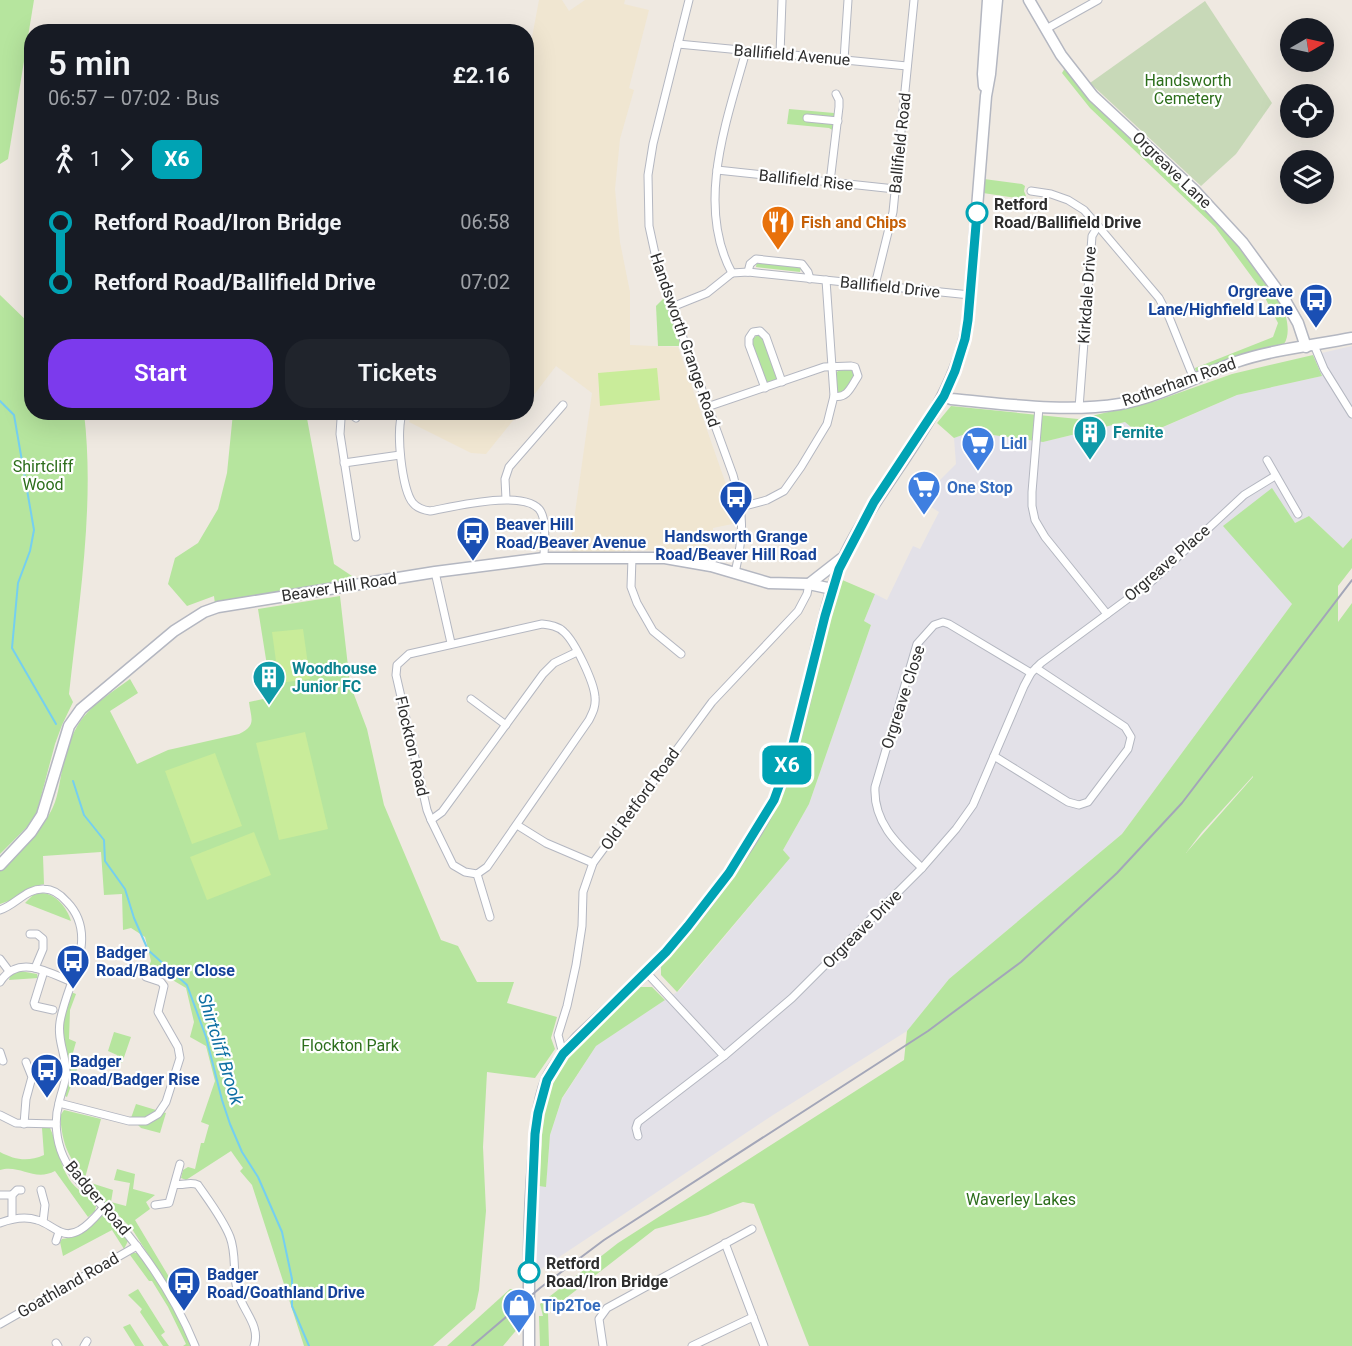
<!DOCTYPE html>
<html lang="en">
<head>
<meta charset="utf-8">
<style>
  body { margin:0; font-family:Roboto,sans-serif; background:#20242c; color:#f1f3f6; height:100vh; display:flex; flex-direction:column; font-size:22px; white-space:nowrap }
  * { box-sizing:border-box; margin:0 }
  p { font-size:20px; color:#9ea1a6 }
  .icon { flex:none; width:33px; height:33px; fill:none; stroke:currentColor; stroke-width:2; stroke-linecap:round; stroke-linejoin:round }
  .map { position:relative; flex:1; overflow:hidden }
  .details { position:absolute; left:24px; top:24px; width:510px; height:396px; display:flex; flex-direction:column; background:#171b24; border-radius:24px; box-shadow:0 6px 24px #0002 }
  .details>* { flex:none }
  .badge { padding:0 12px; border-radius:9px; font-size:21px; line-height:39px }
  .needle { width:39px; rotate:81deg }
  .buttons { position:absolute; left:1280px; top:18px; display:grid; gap:12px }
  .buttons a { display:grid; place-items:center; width:54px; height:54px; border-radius:50%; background:#171b24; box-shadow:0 6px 24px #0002; font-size:30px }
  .map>.badge { position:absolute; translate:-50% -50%; box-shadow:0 0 0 3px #fff }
  .legs { display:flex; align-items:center; gap:9px; height:66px; padding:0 24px; font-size:20px }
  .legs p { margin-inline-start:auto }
  .overview { display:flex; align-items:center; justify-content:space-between; height:102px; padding:0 24px }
  h1 { font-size:33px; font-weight:600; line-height:45px }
  .primary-button { display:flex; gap:12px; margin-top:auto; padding:12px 24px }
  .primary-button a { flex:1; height:69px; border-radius:24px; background:#7c3aed; color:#fff; font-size:24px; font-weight:600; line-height:69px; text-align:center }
  .primary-button a+a { background:#20242c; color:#f1f3f6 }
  ul { padding:0 24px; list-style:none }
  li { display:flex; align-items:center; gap:21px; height:60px; font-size:22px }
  li i { display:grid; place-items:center; width:9px; height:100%; margin:0 8px; background:currentColor }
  li i::after { content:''; width:15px; height:15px; margin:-8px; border:4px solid; border-radius:50%; background:#171b24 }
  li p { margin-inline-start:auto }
  li:first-child i { background:linear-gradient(#0000 50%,currentColor 0) }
  li:last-child i { background:linear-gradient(currentColor 50%,#0000 0) }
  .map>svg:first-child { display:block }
  .industrial { fill:#e3e1e8 }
  .education { fill:#f0e6d1 }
  .green { fill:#b6e59e; fill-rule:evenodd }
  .cemetery { fill:#c8d9b8 }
  .pitch { fill:#c9ec9a }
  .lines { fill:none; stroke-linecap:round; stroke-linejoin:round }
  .stream { stroke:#75cff0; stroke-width:2 }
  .street-casing { stroke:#b4b7c1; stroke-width:9 }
  .secondary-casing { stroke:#b4b7c1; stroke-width:13 }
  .street { stroke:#fff; stroke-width:7 }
  .secondary { stroke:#fff; stroke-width:10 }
  .rail { stroke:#a3a6b8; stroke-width:2 }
  .line-1-casing { stroke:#fff; stroke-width:14 }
  .line-1 { stroke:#00a3b4; stroke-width:9 }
  .stop-1-dot { fill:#fff; stroke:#00a3b4; stroke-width:3 }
  .labels { text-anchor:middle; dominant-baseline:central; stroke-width:4.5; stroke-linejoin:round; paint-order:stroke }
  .street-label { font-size:16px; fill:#2e2e2e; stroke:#fff }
  .park-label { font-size:16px; fill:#2c6e1b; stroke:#fff }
  .stop-label { font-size:16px; font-weight:bold; fill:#2e2e2e; stroke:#fff; text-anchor:start }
  .food-label { font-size:16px; font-weight:bold; fill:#c56008; stroke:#fff; text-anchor:start }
  .transit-label { font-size:16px; font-weight:bold; fill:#164399; stroke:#fff; text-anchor:start }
  .culture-label { font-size:16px; font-weight:bold; fill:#0d838f; stroke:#fff; text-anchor:start }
  .shop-label { font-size:16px; font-weight:bold; fill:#366cbe; stroke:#fff; text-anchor:start }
  .water-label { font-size:18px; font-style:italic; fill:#0d6fa3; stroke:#fff }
</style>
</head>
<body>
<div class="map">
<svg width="1352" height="1346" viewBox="0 0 1352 1346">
  <rect width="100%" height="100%" fill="#efe9e1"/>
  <!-- industrial -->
  <path class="industrial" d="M1352 346V538L1343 548 1309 516 1295 523 1224 526 1292 604 1122 834 949 979 907 1031 773 1115 532 1275 539 1186H546L550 1135 562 1099 596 1046 680 990 790 858 783 850 809 804 871 625 864 621 875 594 887 600 913 546 920 549 939 512 920 500 956 464 954 438 971 432 1043 442 1126 422 1143 436 1237 395 1322 376 1313 355Z"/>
  <!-- education -->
  <g class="education">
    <path d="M539 0H562L569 11 585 0H625L624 4 649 10 629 88 634 90 620 139 615 189 620 242 630 292V345L678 347 735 510 737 523 713 528V539L708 544 705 557 685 552 642 550 569 555 592 393 556 366 527 404 526 69Z"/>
    <path d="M413 413V412L519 413 486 454 471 453 409 422Z"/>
  </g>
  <!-- green -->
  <g class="green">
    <path d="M0 0H34L8 159 0 164Z"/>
    <path d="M1065 68C1115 116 1164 164 1211 214 1236 241 1268 275 1283 309 1288 319 1290 336 1284 344L1196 372 1195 368 1273 337 1278 323 1260 288 1215 227 1090 108 1062 73Z"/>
    <path d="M789 109 834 113V131L829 128 787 124Z"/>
    <path d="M984 179 1022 184 1025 186 1024 191 1026 196 1023 199 983 193Z"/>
    <path d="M757 261 801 267 800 272 756 267Z"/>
    <path d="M0 295 31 325 32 412 84 413C95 504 79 602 69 694L73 702 62 725 55 744 35 819 0 854Z"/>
    <path d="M664 298 681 346H658L656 306Z"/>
    <path d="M757 335 762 337 778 377 776 381 770 383 766 382 752 345V340Z"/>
    <path d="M1313 355 1322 376 1237 395 1142 436 1125 422 1043 442 971 432 954 438 937 423 951 406 1078 419 1156 401 1232 374Z"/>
    <path d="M841 368 854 369 856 375 843 394 837 393 836 373Z"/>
    <path d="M233 413H306L334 564 358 580 240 598 215 604 214 596 187 606 168 584 175 558 198 543 218 509 227 473Z"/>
    <path d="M1272 488 1295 523 1309 516 1343 548 1352 538V568L1338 586V622L1352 603V1346H809L754 1204 743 1202 708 1215 655 1229 548 1312 549 1346H540L539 1316H543L540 1304 618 1243 904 1060 907 1031 949 979 1122 834 1292 604 1223 526ZM1253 776V777L1186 853 1202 832Z"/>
    <path d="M840 579 875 594 864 621 871 625 809 804 783 850 790 858 677 992 661 975V966L726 887 779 804 792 768Z"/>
    <path d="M340 596 350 684 367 729 384 805 441 940 458 946 477 982H514L507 1003 557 1017 551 1038 555 1049 535 1078 487 1072 483 1147 486 1211 479 1290 475 1309 433 1346H304L252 1185 240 1171 243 1168 231 1151 186 1180 181 1178 183 1170 188 1167 195 1169 201 1143H204L209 1125 201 1122 215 1081 206 1046 190 1037 194 1022 186 988 149 966 151 961 145 937 131 928 123 930 122 894 104 895 101 852 43 856 44 884 32 887 14 899 0 904V870C19 851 42 832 53 807 59 794 60 776 64 762 76 713 92 707 130 679L138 693 110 711 137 764 168 750 239 734C257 725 251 719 249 702L272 697 258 609Z"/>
    <path d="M41 893C56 893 67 908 71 921L25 903 33 895Z"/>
    <path d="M20 971 37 974 38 978 9 980 11 973Z"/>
    <path d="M639 987H652L665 1000 596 1046 562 1098 550 1135 546 1187 539 1186C541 1160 541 1134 545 1108 552 1060 606 1020 639 987Z"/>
    <path d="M71 992 76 994 70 1010 69 1039 76 1042 72 1056 73 1065 78 1066 67 1097 65 1096 69 1074 63 1029 64 1015Z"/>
    <path d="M114 1032 131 1037 122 1063 115 1060 117 1055 108 1051Z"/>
    <path d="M136 1104 166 1113 160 1133 141 1128 131 1118Z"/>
    <path d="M64 1110 101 1119 85 1178 91 1183 113 1190 111 1202 126 1206 130 1183 114 1180 117 1169 135 1174 133 1189 155 1195 146 1202 150 1209 135 1220 184 1302 177 1300 132 1229 85 1182V1178C67 1154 63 1146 60 1116Z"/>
    <path d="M46 1127 50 1128C58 1145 59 1163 69 1179 76 1191 89 1194 96 1206L95 1211 88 1217 55 1171C34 1182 20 1164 0 1170V1152C15 1160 28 1162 44 1155L42 1128Z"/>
    <path d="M101 1215H106L128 1241 124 1249 112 1230 63 1256 60 1242 62 1239C82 1236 88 1231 101 1215Z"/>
    <path d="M133 1253H137C159 1279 179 1314 192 1346H183L186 1344 168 1307 152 1281H149L130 1255Z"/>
    <path d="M138 1289 165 1332 161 1335 169 1346H163L140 1312 142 1309 128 1295Z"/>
    <path d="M510 1289H516L521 1292 525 1320 503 1346H447Z"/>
    <path d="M130 1324 144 1346H135L123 1327Z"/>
  </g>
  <!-- cemetery -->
  <path class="cemetery" d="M1205 1 1272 103 1236 154 1201 186 1090 83Z"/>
  <!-- pitch -->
  <g class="pitch">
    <path d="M657 368 660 400 600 406 598 373Z"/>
    <path d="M303 629 310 679 279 683 272 632Z"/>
    <path d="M305 732 328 829 279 840 256 743Z"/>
    <path d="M215 753 242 826 192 844 165 771Z"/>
    <path d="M254 832 271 875 207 900 190 857Z"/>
  </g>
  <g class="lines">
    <!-- stream -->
    <g class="stream">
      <path d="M0 401 14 415 34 530 30 551 18 583 12 648 56 724"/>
      <path d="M73 781 84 815 104 840 105 861 125 889 134 918 148 950 187 985 206 1037 222 1100 230 1124 242 1152 258 1177 282 1232 292 1279V1306L309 1346"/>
    </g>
    <!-- street casing -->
    <g class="street-casing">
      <g id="street">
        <path d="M689 0 653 144 648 175 649 226 659 272 733 475C744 515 744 533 735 573"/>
        <path d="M1046 29 1098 0"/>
        <path d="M678 44 907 66"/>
        <path d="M780 54 782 0"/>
        <path d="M844 60 848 0"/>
        <path d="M807 118 838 121"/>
        <path d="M717 170 895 189"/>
        <path d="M830 182 839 107V100L836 94"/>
        <path d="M1031 191 1051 194 1068 200 1084 210 1098 226 1159 298 1169 317 1194 379"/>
        <path d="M748 272 750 264 756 259 802 264 808 272 810 279"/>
        <path d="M732 273 748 272 970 295"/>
        <path d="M732 273C695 205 727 120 746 51"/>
        <path d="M875 285 893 212 914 0"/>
        <path d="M672 307 707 293 732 273"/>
        <path d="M1314 345 1324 369 1352 414"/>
        <path d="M765 388 749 345V338L753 332 760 331 766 337 782 382"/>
        <path d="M707 407 824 367 851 366 855 367 858 376C851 387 847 399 834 396"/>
        <path d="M1039 407 1032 492V506L1035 520 1045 537 1107 614"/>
        <path d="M1079 408 1092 236 1098 226"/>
        <path d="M344 412 341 419 340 434 356 537"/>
        <path d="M348 412 356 418"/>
        <path d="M403 412C395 428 402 491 413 503 417 508 423 510 430 511 453 507 528 488 541 512 547 524 544 544 544 558"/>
        <path d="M1267 460 1298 514"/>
        <path d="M344 463 400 455"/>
        <path d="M506 499 505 479 509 467 563 405"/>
        <path d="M741 507 767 500 784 491 801 467 827 424 834 396 826 280"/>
        <path d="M632 558 631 587 637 603 653 631 681 654"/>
        <path d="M435 572 451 643"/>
        <path d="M542 624C550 625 558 626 564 632 575 642 594 682 595 697 596 706 593 712 589 720L487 867 477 874 465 872 453 865 431 820 427 810 396 675 397 665 409 654Z"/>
        <path d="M471 699 506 725"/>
        <path d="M994 756 1068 802 1079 805 1088 802 1128 749 1131 737 1125 727 1036 668"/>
        <path d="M431 820 442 812 543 674 554 663 577 652"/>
        <path d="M517 825 546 843 593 863"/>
        <path d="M922 868C898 845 873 823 875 787L917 644 934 625 943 622 949 624 1031 673"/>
        <path d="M477 874 490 917"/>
        <path d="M0 910C16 905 26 888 44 889 53 889 61 895 67 902 101 937 66 983 60 1022 57 1040 66 1055 66 1072 66 1083 61 1092 59 1103 54 1120 56 1140 63 1156 75 1183 100 1201 118 1223 149 1259 177 1302 195 1346"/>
        <path d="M30 934H37L43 939V949L35 968"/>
        <path d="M0 959 9 971"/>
        <path d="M44 971 34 1003 35 1006 53 1010"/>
        <path d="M646 972 724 1056"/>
        <path d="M0 982C18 954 48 972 72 982"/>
        <path d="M0 1052 3 1061"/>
        <path d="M563 1054 558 1035 567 1006 576 965 582 926 583 892 593 863 712 702 798 611 807 594 809 584"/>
        <path d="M59 1103 129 1121H146L158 1114 166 1102 180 1058 178 1047 158 1012 164 986 161 982 146 977"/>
        <path d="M0 1115 16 1123 56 1124"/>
        <path d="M24 1124 26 1099 32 1077 26 1062"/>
        <path d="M638 1136 636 1128 638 1122 724 1056 792 998 922 868 956 829 973 805 1024 686 1031 673 1041 663 1152 581 1244 495 1275 476"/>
        <path d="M175 1184C183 1186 191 1181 198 1185 209 1201 223 1219 230 1237 237 1255 232 1275 238 1293 243 1311 261 1326 254 1346"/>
        <path d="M41 1190 45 1205 43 1222"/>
        <path d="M0 1195H12"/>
        <path d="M155 1205 169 1203 180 1164"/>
        <path d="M12 1219V1195L17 1190H21"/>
        <path d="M0 1223C11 1219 25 1216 37 1220 53 1224 62 1241 80 1230 89 1225 97 1215 104 1207"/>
        <path d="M56 1241 59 1232"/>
        <path d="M725 1243 764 1346"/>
        <path d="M0 1324 137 1246"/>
        <path d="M56 1343 58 1346"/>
        <path d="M84 1346 87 1341"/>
        <path d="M603 1346 599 1319 607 1308 752 1229"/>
        <path d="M692 1346 753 1317"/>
      </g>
    </g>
    <!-- secondary casing -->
    <g class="secondary-casing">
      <g id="secondary">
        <path d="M1029 0 1061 55 1093 96 1194 190 1243 243 1286 302 1298 323 1306 347"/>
        <path d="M984 86 983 74 988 0"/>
        <path d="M944 396 951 399C1007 404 1064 413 1120 404 1160 397 1197 376 1236 362 1270 350 1316 345 1352 338"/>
        <path d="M809 584 841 559"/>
        <path d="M0 865 31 832 42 815 69 726 81 709 174 631 204 612 218 607 435 572 544 558H665L711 566 769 583 809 584 832 589"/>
        <path d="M529 1346C529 1286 528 1226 533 1166 535 1137 536 1107 547 1079 554 1064 566 1051 577 1038 606 1010 637 983 665 953 692 924 717 890 740 857 757 832 773 806 783 777 798 733 808 687 818 641 826 612 832 582 845 555 883 477 956 407 968 320L986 96 990 74 997 0"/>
      </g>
    </g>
    <!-- street -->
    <use href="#street" class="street"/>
    <!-- secondary -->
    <use href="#secondary" class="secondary"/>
    <!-- rail -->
    <path class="rail" d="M472 1346 540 1288 604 1240 928 1031 1021 962 1117 873 1182 803 1352 580"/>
  </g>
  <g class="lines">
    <!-- line-1 casing -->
    <g class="line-1-casing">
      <path id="line-1" d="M529 1272 535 1134 538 1113 547 1080 563 1054 666 952 688 926 729 873 774 800 790 756 825 616 839 569 874 502 944 396 955 371 965 339 968 320 977 213"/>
    </g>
    <!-- line-1 -->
    <use href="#line-1" class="line-1"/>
  </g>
  <!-- icons -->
  <defs>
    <g id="restaurant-pin" transform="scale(1.725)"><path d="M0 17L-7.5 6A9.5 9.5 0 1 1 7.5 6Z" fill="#e8710a" stroke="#fff"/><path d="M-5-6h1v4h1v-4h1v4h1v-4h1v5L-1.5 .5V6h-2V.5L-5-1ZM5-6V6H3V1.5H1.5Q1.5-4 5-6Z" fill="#fff"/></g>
    <g id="bus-pin" transform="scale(1.725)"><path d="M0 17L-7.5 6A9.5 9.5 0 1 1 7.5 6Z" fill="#1a4fb4" stroke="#fff"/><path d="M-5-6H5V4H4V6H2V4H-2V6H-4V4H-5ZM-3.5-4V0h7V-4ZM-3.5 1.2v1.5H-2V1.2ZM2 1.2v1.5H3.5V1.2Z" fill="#fff"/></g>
    <g id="building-pin" transform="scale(1.725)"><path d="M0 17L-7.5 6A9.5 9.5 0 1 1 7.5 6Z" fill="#0f9aa8" stroke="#fff"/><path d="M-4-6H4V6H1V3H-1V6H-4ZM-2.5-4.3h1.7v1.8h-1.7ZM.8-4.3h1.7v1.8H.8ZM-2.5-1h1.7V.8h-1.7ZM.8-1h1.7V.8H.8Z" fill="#fff"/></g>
    <g id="supermarket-pin" transform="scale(1.725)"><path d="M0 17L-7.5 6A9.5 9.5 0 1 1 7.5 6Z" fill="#3f7fe0" stroke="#fff"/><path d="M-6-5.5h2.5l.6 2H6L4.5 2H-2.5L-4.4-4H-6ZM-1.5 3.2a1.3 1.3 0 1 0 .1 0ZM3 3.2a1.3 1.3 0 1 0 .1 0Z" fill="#fff"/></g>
    <g id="shop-pin" transform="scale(1.725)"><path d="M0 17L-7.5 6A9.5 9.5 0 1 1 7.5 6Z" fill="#3f7fe0" stroke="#fff"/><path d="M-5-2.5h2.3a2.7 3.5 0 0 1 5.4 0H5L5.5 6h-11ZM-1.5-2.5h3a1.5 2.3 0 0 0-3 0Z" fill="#fff"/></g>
  </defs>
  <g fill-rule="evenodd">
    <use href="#restaurant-pin" x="778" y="222"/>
    <use href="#bus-pin" x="1316" y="300"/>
    <use href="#building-pin" x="1090" y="432"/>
    <use href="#supermarket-pin" x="978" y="443"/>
    <use href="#supermarket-pin" x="924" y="487"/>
    <use href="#bus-pin" x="736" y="497"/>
    <use href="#bus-pin" x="473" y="533"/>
    <use href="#building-pin" x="269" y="677"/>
    <use href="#bus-pin" x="73" y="961"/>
    <use href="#bus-pin" x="47" y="1070"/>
    <use href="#bus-pin" x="184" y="1283"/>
    <use href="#shop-pin" x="519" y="1305"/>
  </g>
  <!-- markers -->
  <g class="stop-1-dot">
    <circle cx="977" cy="213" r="10"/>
    <circle cx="529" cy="1272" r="10"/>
  </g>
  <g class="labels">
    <!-- street labels -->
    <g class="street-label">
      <text transform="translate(792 55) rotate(5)">Ballifield Avenue</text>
      <text transform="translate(900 143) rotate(-84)">Ballifield Road</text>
      <text transform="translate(1172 170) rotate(44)">Orgreave Lane</text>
      <text transform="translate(806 180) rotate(6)">Ballifield Rise</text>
      <text transform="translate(890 287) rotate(6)">Ballifield Drive</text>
      <text transform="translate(1087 295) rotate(-86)">Kirkdale Drive</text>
      <text transform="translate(685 340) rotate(71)">Handsworth Grange Road</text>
      <text transform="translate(1179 382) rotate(-19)">Rotherham Road</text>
      <text transform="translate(1167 563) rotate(-41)">Orgreave Place</text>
      <text transform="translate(339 587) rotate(-9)">Beaver Hill Road</text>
      <text transform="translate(903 697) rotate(-72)">Orgreave Close</text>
      <text transform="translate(412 746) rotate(77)">Flockton Road</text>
      <text transform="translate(640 799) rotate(-54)">Old Retford Road</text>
      <text transform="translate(862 929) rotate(-45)">Orgreave Drive</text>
      <text transform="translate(98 1198) rotate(50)">Badger Road</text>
      <text transform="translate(68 1285) rotate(-30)">Goathland Road</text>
    </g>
    <!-- park labels -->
    <g class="park-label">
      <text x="1188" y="80">Handsworth<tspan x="1188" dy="18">Cemetery</tspan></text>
      <text x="43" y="466">Shirtcliff<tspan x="43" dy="18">Wood</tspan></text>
      <text x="350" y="1045">Flockton Park</text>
      <text x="1021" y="1199">Waverley Lakes</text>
    </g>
    <!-- stop labels -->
    <g class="stop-label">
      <text x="994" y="204">Retford<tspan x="994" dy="18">Road/Ballifield Drive</tspan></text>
      <text x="546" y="1263">Retford<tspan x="546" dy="18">Road/Iron Bridge</tspan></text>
    </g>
    <!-- food labels -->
    <g class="food-label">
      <text x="801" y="222">Fish and Chips</text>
    </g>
    <!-- transit labels -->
    <g class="transit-label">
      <text x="1293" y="291" text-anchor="end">Orgreave<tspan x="1293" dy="18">Lane/Highfield Lane</tspan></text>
      <text x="496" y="524">Beaver Hill<tspan x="496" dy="18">Road/Beaver Avenue</tspan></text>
      <text x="736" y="536" text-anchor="middle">Handsworth Grange<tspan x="736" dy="18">Road/Beaver Hill Road</tspan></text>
      <text x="96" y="952">Badger<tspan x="96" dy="18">Road/Badger Close</tspan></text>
      <text x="70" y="1061">Badger<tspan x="70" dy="18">Road/Badger Rise</tspan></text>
      <text x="207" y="1274">Badger<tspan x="207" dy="18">Road/Goathland Drive</tspan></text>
    </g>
    <!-- culture labels -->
    <g class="culture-label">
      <text x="1113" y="432">Fernite</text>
      <text x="292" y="668">Woodhouse<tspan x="292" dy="18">Junior FC</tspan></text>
    </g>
    <!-- shop labels -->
    <g class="shop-label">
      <text x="1001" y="443">Lidl</text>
      <text x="947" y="487">One Stop</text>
      <text x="542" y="1305">Tip2Toe</text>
    </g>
    <!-- water labels -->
    <g class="water-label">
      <text transform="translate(221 1049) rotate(73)">Shirtcliff Brook</text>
    </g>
  </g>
</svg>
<div class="buttons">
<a><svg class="needle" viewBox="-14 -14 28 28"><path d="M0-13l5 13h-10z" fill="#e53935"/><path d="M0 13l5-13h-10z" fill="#9ea1a6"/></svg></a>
<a><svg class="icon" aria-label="locate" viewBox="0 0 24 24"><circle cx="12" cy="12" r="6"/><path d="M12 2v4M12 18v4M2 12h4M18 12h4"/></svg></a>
<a><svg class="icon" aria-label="layers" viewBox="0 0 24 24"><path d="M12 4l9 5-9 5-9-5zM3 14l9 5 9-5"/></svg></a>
</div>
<b class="badge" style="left:787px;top:765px;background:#00a3b4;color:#fff">X6</b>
<section class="details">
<div class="overview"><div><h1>5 min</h1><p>06:57 – 07:02 · Bus</p></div><b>£2.16</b></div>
<div class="legs"><svg class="icon" aria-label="walk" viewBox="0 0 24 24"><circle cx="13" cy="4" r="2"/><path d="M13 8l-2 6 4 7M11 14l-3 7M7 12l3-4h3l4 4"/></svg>1<svg class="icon" aria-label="forward" viewBox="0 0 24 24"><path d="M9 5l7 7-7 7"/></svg><b class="badge" style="background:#00a3b4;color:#fff">X6</b></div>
<ul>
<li><i style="color:#00a3b4"></i><b>Retford Road/Iron Bridge</b><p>06:58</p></li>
<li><i style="color:#00a3b4"></i><b>Retford Road/Ballifield Drive</b><p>07:02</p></li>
</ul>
<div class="primary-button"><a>Start</a><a>Tickets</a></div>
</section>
</div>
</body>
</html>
